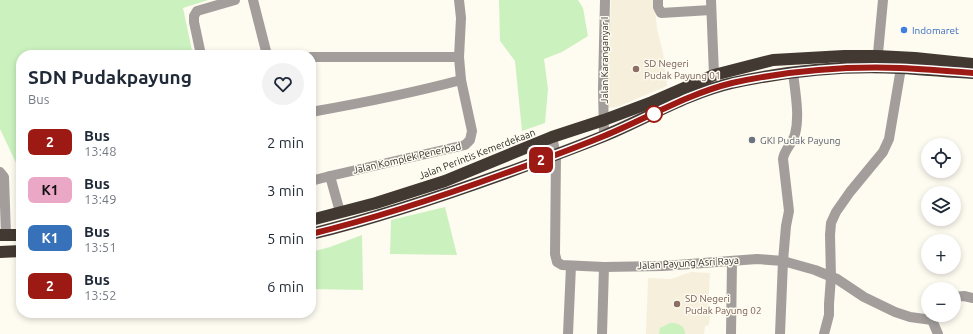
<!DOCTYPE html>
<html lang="en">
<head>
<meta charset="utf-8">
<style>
  body { margin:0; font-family:Ubuntu,sans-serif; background:#f2f2f3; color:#1f2937; height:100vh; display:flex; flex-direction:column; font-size:15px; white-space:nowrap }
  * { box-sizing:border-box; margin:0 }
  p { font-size:13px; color:#747a83 }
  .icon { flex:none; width:22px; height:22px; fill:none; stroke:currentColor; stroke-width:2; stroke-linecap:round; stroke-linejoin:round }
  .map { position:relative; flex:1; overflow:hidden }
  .sheet { position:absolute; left:16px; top:50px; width:300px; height:268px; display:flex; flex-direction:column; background:#fff; border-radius:16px; box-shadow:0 2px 6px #0003 }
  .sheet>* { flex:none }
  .badge { padding:0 8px; border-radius:6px; font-size:14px; line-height:26px }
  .tools { position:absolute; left:921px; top:138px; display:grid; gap:8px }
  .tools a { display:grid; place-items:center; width:40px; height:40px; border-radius:50%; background:#fff; box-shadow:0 2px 6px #0003; font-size:20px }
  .map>.badge { position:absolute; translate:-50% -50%; box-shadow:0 0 0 2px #fff }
  .round { display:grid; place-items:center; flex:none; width:42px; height:42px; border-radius:21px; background:#f2f2f3 }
  .summary { display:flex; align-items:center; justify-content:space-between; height:68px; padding:0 12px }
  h1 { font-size:19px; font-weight:700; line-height:30px }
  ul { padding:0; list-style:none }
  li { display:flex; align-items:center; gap:12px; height:48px; padding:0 12px }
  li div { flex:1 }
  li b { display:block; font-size:15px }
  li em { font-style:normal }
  li .badge { min-width:44px; font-weight:700; text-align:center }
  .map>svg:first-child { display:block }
  .built { fill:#f5efdb }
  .green { fill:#cbf1bf }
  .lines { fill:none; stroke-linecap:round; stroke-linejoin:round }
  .minor { stroke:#a39e9b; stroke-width:10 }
  .highway { stroke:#433933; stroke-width:12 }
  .line-casing { stroke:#fff; stroke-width:9 }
  .line { stroke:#9c1a13; stroke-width:6 }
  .shop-dot { fill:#3f7fe0; stroke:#fefbf1; stroke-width:1.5 }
  .education-dot { fill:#8d6e63; stroke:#fefbf1; stroke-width:1.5 }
  .stop-dot { fill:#fff; stroke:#9c1a13; stroke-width:2 }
  .worship-dot { fill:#6b7280; stroke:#fefbf1; stroke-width:1.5 }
  .labels { text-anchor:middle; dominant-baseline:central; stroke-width:3; stroke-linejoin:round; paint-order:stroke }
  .shop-label { font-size:10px; fill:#366cbe; stroke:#fefbf1; text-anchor:start }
  .street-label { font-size:10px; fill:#2e2d28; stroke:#fefbf1 }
  .education-label { font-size:10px; fill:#785e54; stroke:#fefbf1; text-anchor:start }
  .worship-label { font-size:10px; fill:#5b616d; stroke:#fefbf1; text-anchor:start }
</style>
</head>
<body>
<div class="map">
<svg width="973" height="334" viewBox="0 0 973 334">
  <rect width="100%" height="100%" fill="#fefbf1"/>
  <!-- built -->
  <g class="built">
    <path d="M611 0H654L657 29 663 52 667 86 617 107 607 108Z"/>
    <path d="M691 272 710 273 708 306 710 307V316L709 325 705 326 704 334H646L648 278 671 279Z"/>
  </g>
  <!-- green -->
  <g class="green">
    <path d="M0 0H208L183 8 193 55H21V218L18 167 0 129Z"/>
    <path d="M499 0H578L583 8 588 36 562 52 544 59 548 89 545 123 522 131 515 61 500 41Z"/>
    <path d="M445 207 457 255 390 254 391 220Z"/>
    <path d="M362 235 363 290 311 289V252L330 247Z"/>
    <path d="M670 323C678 323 685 325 685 334H659L660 328Z"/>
  </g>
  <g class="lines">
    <!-- minor -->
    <g class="minor">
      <path d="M253 0 267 55"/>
      <path d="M658 0V7L661 13 711 10"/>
      <path d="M711 0 714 75"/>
      <path d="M201 55 194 22V16L197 11 235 0"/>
      <path d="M311 57H459L461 18 459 0"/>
      <path d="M877 64 883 0"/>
      <path d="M311 112C362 103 412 93 461 80L459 57"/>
      <path d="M604 136 603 88 605 0"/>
      <path d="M552 137 556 155 555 254 557 262 562 265 604 267 663 266 757 259 783 261 815 270 837 279 864 297 895 312 910 317 932 320"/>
      <path d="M0 172 4 177 6 235"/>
      <path d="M330 176 465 145 470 140 472 131 461 80"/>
      <path d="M311 181 330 176 340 212"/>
      <path d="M954 297 964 296 973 298"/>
      <path d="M932 320 938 334"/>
      <path d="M568 334 571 266"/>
      <path d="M602 334 604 267"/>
      <path d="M731 334 732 261"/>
      <path d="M780 334 783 261 786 226 789 211 783 159C784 150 793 143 795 134 800 115 795 92 793 72"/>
      <path d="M824 334 829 315V304L831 277 830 235 831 223 836 212 850 192 883 152 889 139 901 68"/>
    </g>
    <!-- highway -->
    <g class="highway">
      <path d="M311 220 376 203 445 181 552 137 604 120 652 102 714 75 773 60 844 56H877L915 58 973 64"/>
      <path d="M311 234C377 218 442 196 506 173 539 161 572 149 604 136 645 119 688 93 732 83 787 71 844 65 900 68 925 69 949 72 973 73"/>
      <path d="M0 235H21"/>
      <path d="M0 252 21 251"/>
    </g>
  </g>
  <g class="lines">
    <!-- line casing -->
    <g class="line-casing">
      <path id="line" d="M311 234C376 218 440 197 503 174 537 162 570 150 604 136 646 119 687 94 732 83 787 71 844 66 900 68 925 69 949 71 973 73"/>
    </g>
    <!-- line -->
    <use href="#line" class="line"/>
  </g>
  <!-- markers -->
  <circle class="shop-dot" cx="904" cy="30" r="4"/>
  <g class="education-dot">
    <circle cx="636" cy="69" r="4"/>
    <circle cx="677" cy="304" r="4"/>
  </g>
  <circle class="stop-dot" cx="654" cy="114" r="8"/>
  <circle class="worship-dot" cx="752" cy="140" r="4"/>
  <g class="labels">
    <!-- shop labels -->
    <g class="shop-label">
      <text x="912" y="30">Indomaret</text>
    </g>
    <!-- street labels -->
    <g class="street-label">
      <text transform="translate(604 60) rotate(-90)">Jalan Karanganyar I</text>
      <text transform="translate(477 154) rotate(-21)">Jalan Perintis Kemerdekaan</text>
      <text transform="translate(407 158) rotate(-13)">Jalan Komplek Penerbad</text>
      <text transform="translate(688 263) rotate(-3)">Jalan Payung Asri Raya</text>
    </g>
    <!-- education labels -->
    <g class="education-label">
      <text x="644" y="63">SD Negeri<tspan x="644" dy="12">Pudak Payung 01</tspan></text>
      <text x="685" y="298">SD Negeri<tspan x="685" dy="12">Pudak Payung 02</tspan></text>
    </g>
    <!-- worship labels -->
    <g class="worship-label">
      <text x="760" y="140">GKI Pudak Payung</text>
    </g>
  </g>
</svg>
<div class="tools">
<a><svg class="icon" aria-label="locate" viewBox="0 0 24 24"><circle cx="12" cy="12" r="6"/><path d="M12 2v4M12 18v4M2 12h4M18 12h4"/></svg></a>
<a><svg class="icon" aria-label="layers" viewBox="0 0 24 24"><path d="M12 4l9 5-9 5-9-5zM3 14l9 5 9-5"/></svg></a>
<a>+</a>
<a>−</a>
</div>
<b class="badge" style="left:541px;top:160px;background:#9c1a13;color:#fff">2</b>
<section class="sheet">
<div class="summary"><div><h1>SDN Pudakpayung</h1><p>Bus</p></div><a class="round"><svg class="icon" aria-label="heart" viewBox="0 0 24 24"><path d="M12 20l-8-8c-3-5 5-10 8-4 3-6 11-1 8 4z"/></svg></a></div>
<ul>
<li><span class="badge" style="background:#9c1a13;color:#fff">2</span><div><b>Bus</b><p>13:48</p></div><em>2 min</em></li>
<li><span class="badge" style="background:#eba7c6;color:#111">K1</span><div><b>Bus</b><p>13:49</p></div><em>3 min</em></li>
<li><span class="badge" style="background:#3671b9;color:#fff">K1</span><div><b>Bus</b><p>13:51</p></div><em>5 min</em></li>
<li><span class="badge" style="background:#9c1a13;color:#fff">2</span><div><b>Bus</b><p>13:52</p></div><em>6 min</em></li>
</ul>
</section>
</div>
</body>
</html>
